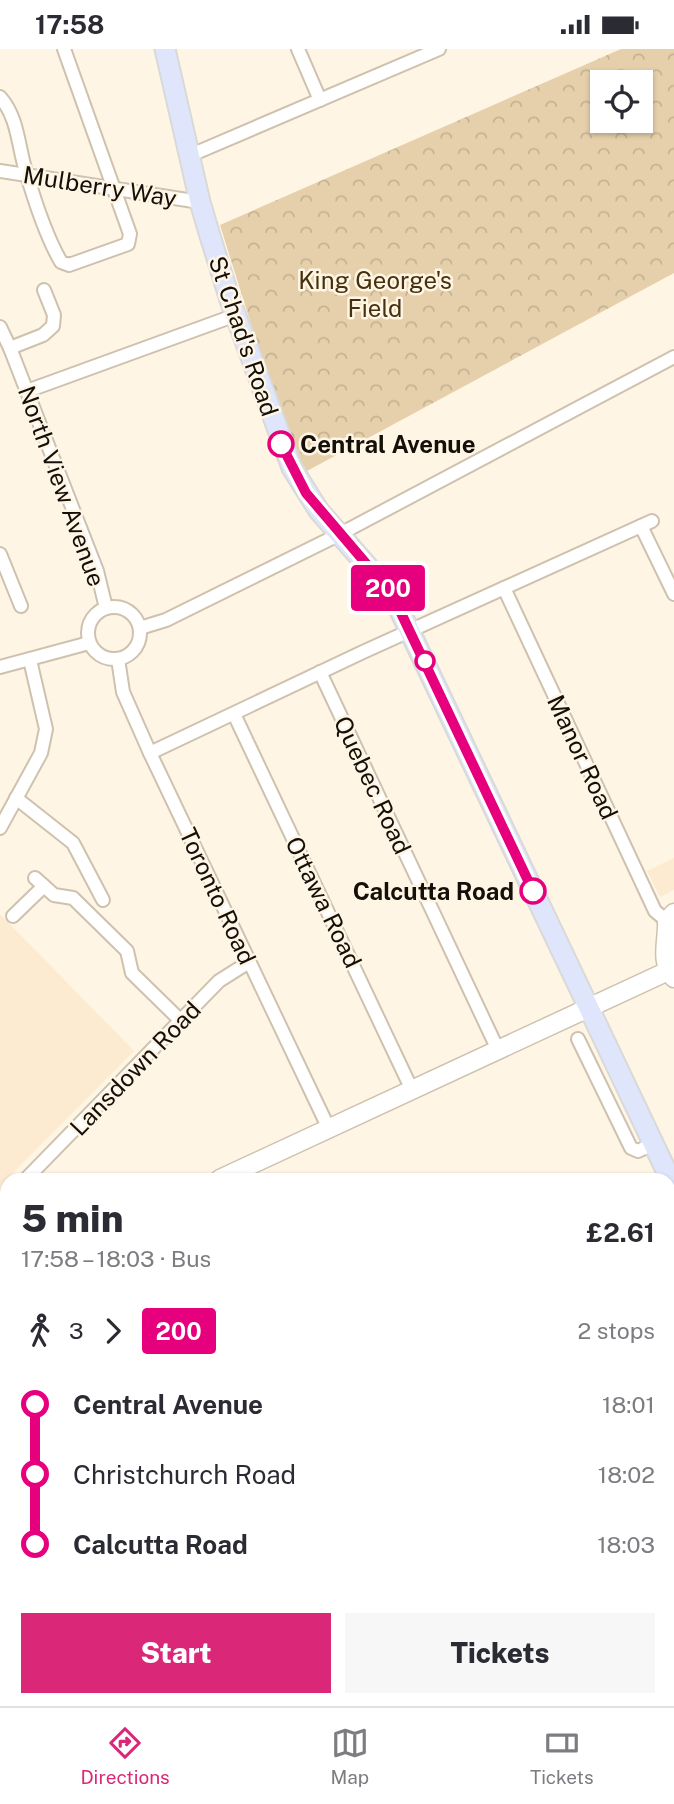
<!DOCTYPE html>
<html lang="en">
<head>
<meta charset="utf-8">
<style>
  body { margin:0; font-family:"Public Sans",sans-serif; background:#f7f7f7; color:#2b2b33; height:100vh; display:flex; flex-direction:column; font-size:26px; white-space:nowrap }
  * { box-sizing:border-box; margin:0 }
  p { font-size:23px; color:#7c7c81 }
  .icon { flex:none; width:38px; height:38px; fill:none; stroke:currentColor; stroke-width:2; stroke-linecap:round; stroke-linejoin:round }
  .map { position:relative; flex:1; overflow:hidden }
  .drawer { position:absolute; left:0px; top:1124px; width:676px; height:534px; display:flex; flex-direction:column; background:#fff; border-radius:21px 21px 0 0; box-shadow:0 2px 5px #0004 }
  .drawer>* { flex:none }
  .badge { padding:0 14px; border-radius:5px; font-size:24px; line-height:46px }
  .buttons { position:absolute; left:590px; top:21px; display:grid; gap:14px }
  .buttons a { display:grid; place-items:center; width:63px; height:63px; border-radius:0px; background:#fff; box-shadow:0 2px 5px #0004; font-size:35px }
  .map>.badge { position:absolute; translate:-50% -50%; box-shadow:0 0 0 4px #fff }
  .legs { display:flex; align-items:center; gap:10px; height:77px; padding:0 21px; font-size:23px }
  .legs p { margin-inline-start:auto }
  .summary { display:flex; align-items:center; justify-content:space-between; height:119px; padding:0 21px }
  h1 { font-size:38px; font-weight:800; line-height:52px }
  .button { display:flex; gap:14px; margin-top:auto; padding:14px 21px }
  .button a { flex:1; height:80px; border-radius:0px; background:#db2777; color:#fff; font-size:28px; font-weight:800; line-height:80px; text-align:center }
  .button a+a { background:#f7f7f7; color:#2b2b33 }
  ul { padding:0 21px; list-style:none }
  li { display:flex; align-items:center; gap:24px; height:70px; font-size:26px }
  li i { display:grid; place-items:center; width:10px; height:100%; margin:0 9px; background:currentColor }
  li i::after { content:''; width:18px; height:18px; margin:-9px; border:5px solid; border-radius:50%; background:#fff }
  li p { margin-inline-start:auto }
  li:first-child i { background:linear-gradient(#0000 50%,currentColor 0) }
  li:last-child i { background:linear-gradient(currentColor 50%,#0000 0) }
  .status { display:flex; justify-content:space-between; align-items:center; height:49px; padding:0 35px; background:#fff; direction:ltr }
  .status svg { height:19px; fill:currentColor }
  .tab-bar { display:flex; justify-content:space-around; align-items:center; height:98px; border-top:2px solid #e1e1e2; background:#fff; font-size:19px; color:#7c7c81 }
  .tab-bar a { display:grid; justify-items:center; gap:4px }
  .tab-bar .current { color:#db2777 }
  .map>svg:first-child { display:block }
  .built { fill:#fcebd1 }
  .park { fill:url(#park-crowns); fill-rule:evenodd }
  .lines { fill:none; stroke-linecap:round; stroke-linejoin:round }
  .street-casing { stroke:#cec2af; stroke-width:16 }
  .secondary-casing { stroke:#cec2af; stroke-width:21 }
  .primary-casing { stroke:#d9d9d8; stroke-width:23 }
  .highway-casing { stroke:#d9d9d8; stroke-width:26 }
  .street { stroke:#fff; stroke-width:12 }
  .secondary { stroke:#fff; stroke-width:18 }
  .primary { stroke:#dfe6fb; stroke-width:19 }
  .highway { stroke:#c9d6f9; stroke-width:23 }
  .rail { stroke:#716a60; stroke-width:3.5; stroke-dasharray:9 9; stroke-linecap:butt }
  .line-1-casing { stroke:#fff; stroke-width:16 }
  .line-1 { stroke:#e6007e; stroke-width:10 }
  .stop-1-dot { fill:#fff; stroke:#e6007e; stroke-width:3.5 }
  .labels { text-anchor:middle; dominant-baseline:central; stroke-width:5; stroke-linejoin:round; paint-order:stroke }
  .street-label { font-size:24px; fill:#141009; stroke:#fff5e5 }
  .park-label { font-size:24px; fill:#45310d; stroke:#fff5e5 }
  .stop-label { font-size:24px; font-weight:bold; fill:#141009; stroke:#fff5e5; text-anchor:start }
</style>
</head>
<body>
<div class="status"><b>17:58</b><svg viewBox="0 0 49 12"><path d="M0 12V9h3v3zM5 12V6h3v6zM10 12V3h3v9zM15 12V0h3v12zM26 1h20v11H26zM47 4h2v5h-2z"/></svg></div>
<div class="map">
<svg width="674" height="1657" viewBox="0 0 674 1657">
  <defs>
    <pattern id="park-crowns" width="20" height="18" patternUnits="userSpaceOnUse" patternTransform="scale(1.75)"><rect width="20" height="18" fill="#e6d0ab"/><path d="M2 6a3 3 0 1 1 6 0M12 15a3 3 0 1 1 6 0" fill="none" stroke="#c4b292"/></pattern>
  </defs>
  <rect width="100%" height="100%" fill="#fff5e5"/>
  <!-- built -->
  <g class="built">
    <path d="M674 809V841L660 848 647 822Z"/>
    <path d="M0 865 134 1002 0 1137Z"/>
    <path d="M0 1160 7 1185V1206L0 1208Z"/>
    <path d="M0 1479 7 1481V1650H513L540 1657H0Z"/>
    <path d="M669 1484 674 1486V1568L669 1567Z"/>
  </g>
  <!-- park -->
  <path class="park" d="M621 0H674V224L305 423 265 320 220 176ZM602 33H640V72H602Z"/>
  <g class="lines">
    <!-- street casing -->
    <g class="street-casing">
      <g id="street">
        <path d="M298 0 320 51"/>
        <path d="M0 48C19 69 18 100 27 126 35 153 47 189 61 213L69 216 128 195 130 185 64 0"/>
        <path d="M191 106 439 0"/>
        <path d="M0 122 200 153"/>
        <path d="M0 278 10 299 97 522 106 559"/>
        <path d="M10 299 43 286 53 277 54 266 44 241"/>
        <path d="M27 342 236 266"/>
        <path d="M641 477 674 545"/>
        <path d="M0 505 21 557"/>
        <path d="M504 539 655 862 667 872"/>
        <circle cx="114" cy="584" r="26"/>
        <path d="M140 579 166 571 340 485 674 308"/>
        <path d="M118 610 123 643 150 704 329 1080"/>
        <path d="M0 618 89 594"/>
        <path d="M320 623 498 1001"/>
        <path d="M234 665 412 1041"/>
        <path d="M150 704 363 603 652 472"/>
        <path d="M16 749 73 794 103 851"/>
        <path d="M0 779 41 704 46 680 30 611"/>
        <path d="M35 829 54 846 73 849 127 902 132 924 181 972"/>
        <path d="M13 867 44 837"/>
        <path d="M578 990 631 1099 638 1102 653 1095"/>
        <path d="M26 1130 219 932 249 913"/>
        <path d="M668 1159 674 1157"/>
        <path d="M668 1371 674 1382"/>
        <path d="M0 1592 7 1596"/>
        <path d="M97 1650 109 1657"/>
      </g>
    </g>
    <!-- secondary casing -->
    <g class="secondary-casing">
      <g id="secondary">
        <path d="M674 864 667 872C668 893 659 912 674 929"/>
        <path d="M220 1130 668 922"/>
        <path d="M0 1220 7 1218"/>
        <path d="M0 1332 7 1334"/>
      </g>
    </g>
    <!-- primary casing -->
    <g class="primary-casing">
      <g id="primary">
        <path d="M165 0 200 153 210 187 230 251 292 419 319 462 392 545 674 1138"/>
        <path d="M668 1483 674 1484"/>
      </g>
    </g>
    <!-- highway casing -->
    <g class="highway-casing">
      <g id="highway">
        <path d="M0 1469 7 1470"/>
        <path d="M550 1650 597 1656 629 1657"/>
      </g>
    </g>
    <!-- street -->
    <use href="#street" class="street"/>
    <!-- secondary -->
    <use href="#secondary" class="secondary"/>
    <!-- primary -->
    <use href="#primary" class="primary"/>
    <!-- highway -->
    <use href="#highway" class="highway"/>
    <!-- rail -->
    <g class="rail">
      <path d="M0 1428 7 1429"/>
      <path d="M668 1585 674 1586"/>
    </g>
  </g>
  <g class="lines">
    <!-- line-1 casing -->
    <g class="line-1-casing">
      <path id="line-1" d="M281 395 306 444 392 545 533 842"/>
    </g>
    <!-- line-1 -->
    <use href="#line-1" class="line-1"/>
  </g>
  <!-- markers -->
  <g class="stop-1-dot">
    <circle cx="281" cy="395" r="12"/>
    <circle cx="425" cy="612" r="9"/>
    <circle cx="533" cy="842" r="12"/>
  </g>
  <g class="labels">
    <!-- street labels -->
    <g class="street-label">
      <text transform="translate(100 137) rotate(9)">Mulberry Way</text>
      <text transform="translate(244 287) rotate(71)">St Chad's Road</text>
      <text transform="translate(62 437) rotate(70)">North View Avenue</text>
      <text transform="translate(583 708) rotate(65)">Manor Road</text>
      <text transform="translate(373 736) rotate(65)">Quebec Road</text>
      <text transform="translate(218 847) rotate(65)">Toronto Road</text>
      <text transform="translate(324 853) rotate(64)">Ottawa Road</text>
      <text transform="translate(135 1019) rotate(-46)">Lansdown Road</text>
    </g>
    <!-- park labels -->
    <g class="park-label">
      <text x="375" y="231">King George's<tspan x="375" dy="28">Field</tspan></text>
    </g>
    <!-- stop labels -->
    <g class="stop-label">
      <text x="300" y="395">Central Avenue</text>
      <text x="514" y="842" text-anchor="end">Calcutta Road</text>
    </g>
  </g>
</svg>
<div class="buttons">
<a><svg class="icon" aria-label="locate" viewBox="0 0 24 24"><circle cx="12" cy="12" r="6"/><path d="M12 2v4M12 18v4M2 12h4M18 12h4"/></svg></a>
</div>
<b class="badge" style="left:388px;top:539px;background:#e6007e;color:#fff">200</b>
<section class="drawer">
<div class="summary"><div><h1>5 min</h1><p>17:58 – 18:03 · Bus</p></div><b>£2.61</b></div>
<div class="legs"><svg class="icon" aria-label="walk" viewBox="0 0 24 24"><circle cx="13" cy="4" r="2"/><path d="M13 8l-2 6 4 7M11 14l-3 7M7 12l3-4h3l4 4"/></svg>3<svg class="icon" aria-label="forward" viewBox="0 0 24 24"><path d="M9 5l7 7-7 7"/></svg><b class="badge" style="background:#e6007e;color:#fff">200</b><p>2 stops</p></div>
<ul>
<li><i style="color:#e6007e"></i><b>Central Avenue</b><p>18:01</p></li>
<li><i style="color:#e6007e"></i><span>Christchurch Road</span><p>18:02</p></li>
<li><i style="color:#e6007e"></i><b>Calcutta Road</b><p>18:03</p></li>
</ul>
<div class="button"><a>Start</a><a>Tickets</a></div>
</section>
</div>
<nav class="tab-bar">
<a class="current"><svg class="icon" aria-label="directions" viewBox="0 0 24 24"><path d="M12 3l9 9-9 9-9-9zM9 14v-3h6M13 9l2 2-2 2"/></svg>Directions</a>
<a><svg class="icon" aria-label="map" viewBox="0 0 24 24"><path d="M3 6l6-2 6 2 6-2v14l-6 2-6-2-6 2zM9 4v14M15 6v14"/></svg>Map</a>
<a><svg class="icon" aria-label="tickets" viewBox="0 0 24 24"><path d="M3 7h18v10H3zM15 7v10"/></svg>Tickets</a>
</nav>
</body>
</html>
